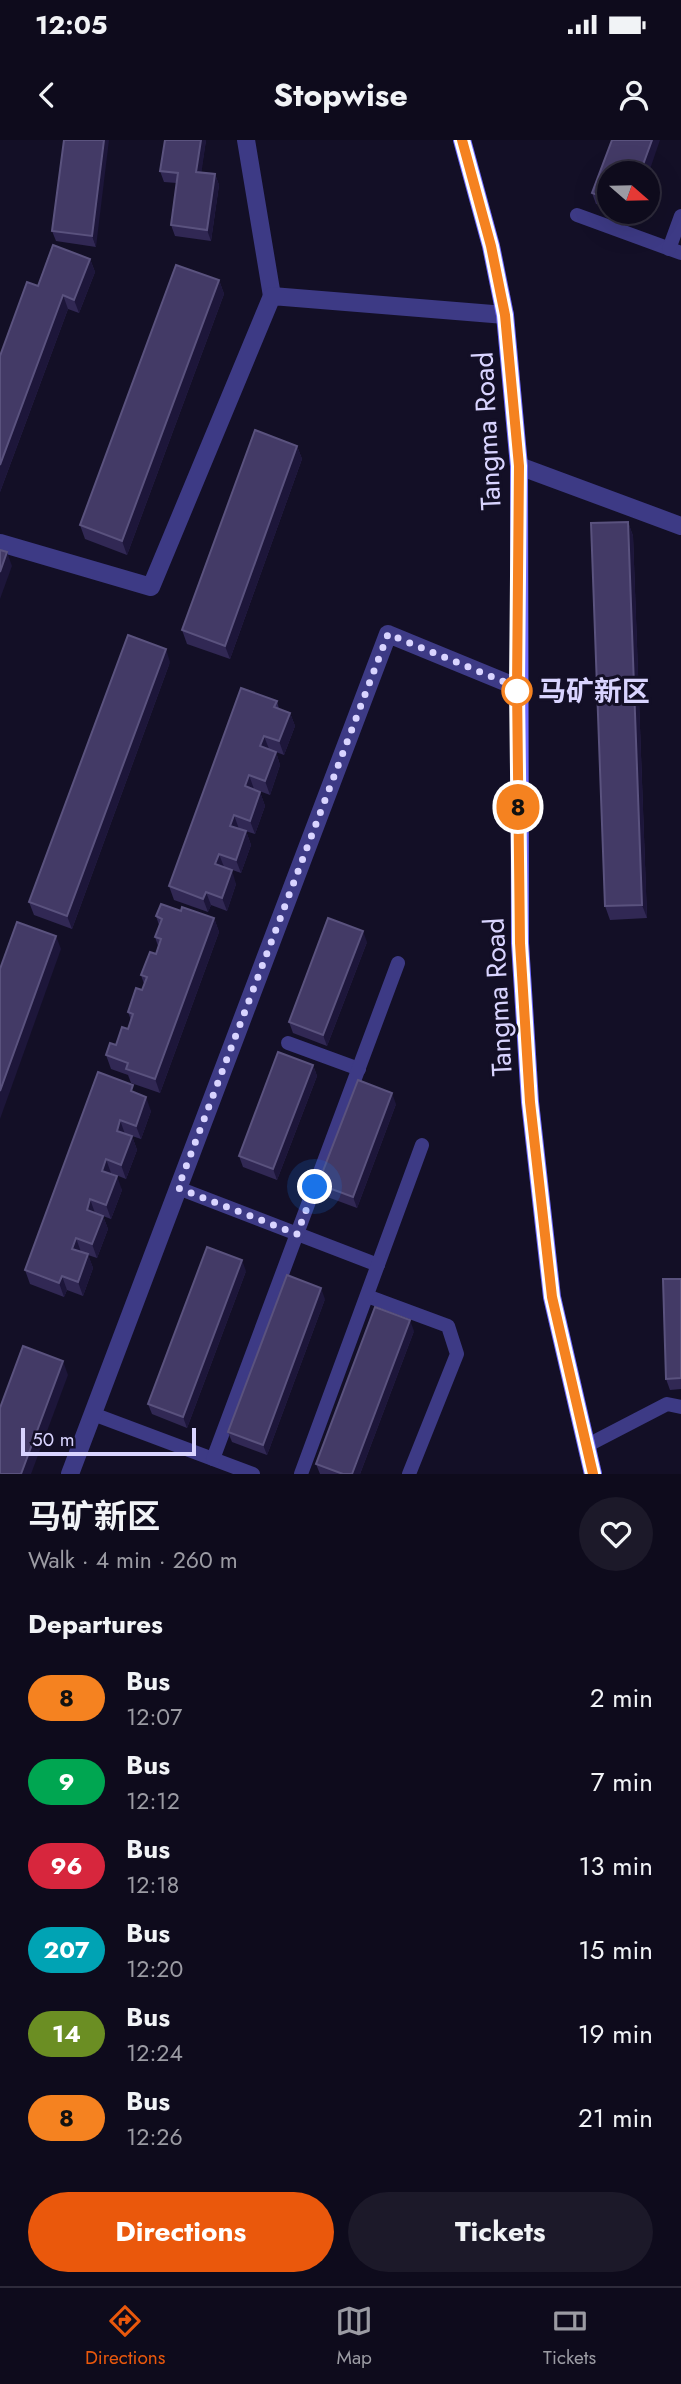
<!DOCTYPE html>
<html lang="en">
<head>
<meta charset="utf-8">
<style>
  body { margin:0; font-family:Jost,"Noto Sans SC",sans-serif; background:#1c1929; color:#f1f3f6; height:100vh; display:flex; flex-direction:column; font-size:26px; white-space:nowrap }
  * { box-sizing:border-box; margin:0 }
  p { font-size:23px; color:#9b9ba3 }
  .icon { flex:none; width:38px; height:38px; fill:none; stroke:currentColor; stroke-width:2; stroke-linecap:round; stroke-linejoin:round }
  .map { position:relative; height:1334px; overflow:hidden }
  .sheet { display:flex; flex-direction:column; background:#0e0b1c; flex:1 }
  .sheet>* { flex:none }
  .badge { padding:0 14px; border-radius:23px; font-size:24px; line-height:46px }
  .needle { width:46px; rotate:110deg }
  .tools { position:absolute; left:597px; top:21px; display:grid; gap:14px }
  .tools a { display:grid; place-items:center; width:63px; height:63px; border-radius:50%; background:#0e0b1c; box-shadow:0 7px 28px #0002,0 0 0 2px #2e2b3b; font-size:35px }
  .scale { position:absolute; left:21px; bottom:18px; width:175px; box-sizing:border-box; padding-left:7px; border:4px solid #d9d4ff; border-top:0; font-size:19px; line-height:24px; white-space:nowrap; color:#d9d4ff; -webkit-text-stroke:5px #130f26; paint-order:stroke }
  .you { position:absolute; width:35px; height:35px; margin:-18px; border:5px solid #fff; border-radius:50%; background:#1a73e8; box-shadow:0 0 0 10px #1a73e833 }
  .map>.badge { position:absolute; translate:-50% -50%; box-shadow:0 0 0 4px #fff }
  h2 { padding:0 28px; font-size:26px; line-height:63px }
  .round { display:grid; place-items:center; flex:none; width:74px; height:74px; border-radius:37px; background:#1c1929 }
  .head { display:flex; align-items:center; justify-content:space-between; height:119px; padding:0 28px }
  h1 { font-size:33px; font-weight:700; line-height:52px }
  .primary-button { display:flex; gap:14px; margin-top:auto; padding:14px 28px }
  .primary-button a { flex:1; height:80px; border-radius:42px; background:#ea580c; color:#fff; font-size:28px; font-weight:700; line-height:80px; text-align:center }
  .primary-button a+a { background:#1c1929; color:#f1f3f6 }
  ul { padding:0; list-style:none }
  li { display:flex; align-items:center; gap:21px; height:84px; padding:0 28px }
  li div { flex:1 }
  li b { display:block; font-size:26px }
  li em { font-style:normal }
  li .badge { min-width:77px; font-weight:700; text-align:center }
  .status { display:flex; justify-content:space-between; align-items:center; height:49px; padding:0 35px; background:#0e0b1c; direction:ltr }
  .status svg { height:19px; fill:currentColor }
  header { display:flex; justify-content:space-between; align-items:center; height:91px; padding:0 28px; background:#0e0b1c; font-size:32px; font-weight:700 }
  .tabs { display:flex; justify-content:space-around; align-items:center; height:98px; border-top:2px solid #2e2b3b; background:#0e0b1c; font-size:19px; color:#9b9ba3 }
  .tabs a { display:grid; justify-items:center; gap:4px }
  .tabs .on { color:#ea580c }
  .map>svg:first-child { display:block }
  .lines { fill:none; stroke-linecap:round; stroke-linejoin:round }
  .lane { stroke:#3d3a85; stroke-width:14 }
  .street { stroke:#3d3a85; stroke-width:18 }
  .secondary { stroke:#6f6bff; stroke-width:18 }
  .wall { fill:#312854 }
  .shaded-wall { fill:#1d163a }
  .building { fill:#433a66; stroke:#5a527e; stroke-width:2 }
  .line-casing { stroke:#fff; stroke-width:16 }
  .line { stroke:#f58220; stroke-width:10 }
  .walk { stroke:#d9d4ff; stroke-width:7; stroke-dasharray:0 12.6 }
  .stop-dot { fill:#fff; stroke:#f58220; stroke-width:3.5 }
  .labels { text-anchor:middle; dominant-baseline:central; stroke-width:6; stroke-linejoin:round; paint-order:stroke }
  .street-label { font-size:28px; fill:#d9d4ff; stroke:#130f26 }
  .stop-label { font-size:28px; font-weight:bold; fill:#d9d4ff; stroke:#130f26; text-anchor:start }
</style>
</head>
<body>
<div class="status"><b>12:05</b><svg viewBox="0 0 49 12"><path d="M0 12V9h3v3zM5 12V6h3v6zM10 12V3h3v9zM15 12V0h3v12zM26 1h20v11H26zM47 4h2v5h-2z"/></svg></div>
<header><svg class="icon" aria-label="back" viewBox="0 0 24 24"><path d="M15 5l-7 7 7 7"/></svg>Stopwise<svg class="icon" aria-label="person" viewBox="0 0 24 24"><circle cx="12" cy="8" r="4"/><path d="M4 21q1-7 8-7t8 7"/></svg></header>
<div class="map">
<svg width="681" height="1334" viewBox="0 0 681 1334">
  <rect width="100%" height="100%" fill="#130f26"/>
  <g class="lines">
    <!-- lane -->
    <g class="lane">
      <path d="M577 75 681 113"/>
      <path d="M669 109 681 76"/>
      <path d="M288 903 359 929"/>
      <path d="M178 1048 378 1125"/>
      <path d="M367 1156 448 1186 457 1214 409 1334"/>
      <path d="M93 1274 253 1334"/>
      <path d="M586 1306 667 1264 681 1267"/>
      <path d="M213 1319 398 823"/>
      <path d="M301 1334 422 1005"/>
    </g>
    <!-- street -->
    <g class="street">
      <path d="M246 0 272 156"/>
      <path d="M519 326 681 386"/>
      <path d="M0 403 151 447 272 156 505 175"/>
      <path d="M70 1334 388 494 517 547"/>
    </g>
    <!-- secondary -->
    <path class="secondary" d="M462 0 491 106 505 175 519 326 520 803 530 962 552 1157 593 1334"/>
  </g>
  <!-- wall -->
  <g class="wall">
    <path d="M64 0 96 107 56 101 52 91Z"/>
    <path d="M165 0H206L201 32 215 34 219 45 211 101 175 96 171 85 177 43 164 42 160 31Z"/>
    <path d="M609 33V68L596 64 592 53Z"/>
    <path d="M618 72H634L632 77Z"/>
    <path d="M90 119 95 132 79 173 68 169 0 352V216L38 146Z"/>
    <path d="M219 140 224 154 127 415 85 399 80 385Z"/>
    <path d="M297 306 302 319 230 519 187 504 182 490Z"/>
    <path d="M628 382 633 396 647 778 610 780 605 766Z"/>
    <path d="M170 522 72 789 34 775 29 762Z"/>
    <path d="M277 561 279 569 290 573 295 586 284 615 276 612 280 625 270 655 254 649 260 652 265 666 255 694 239 689 246 691 251 705 241 733 224 727 236 744 227 771 211 765 208 772 174 760 169 746Z"/>
    <path d="M181 771 214 778 219 792 160 953 131 943 128 935 111 929 106 915 116 905 128 889 131 880 128 872 142 850 144 844 141 835 156 814 158 806 155 797 159 785 156 776Z"/>
    <path d="M367 802 327 906 293 893 289 882Z"/>
    <path d="M313 925 317 936 277 1040 243 1027 239 1016Z"/>
    <path d="M136 953 151 971 141 999 132 996 137 1010 126 1039 111 1033 122 1050 111 1079 103 1076 108 1089 97 1118 88 1115 93 1128 83 1156 67 1150 64 1157 30 1144 25 1130Z"/>
    <path d="M396 964 357 1068 322 1055 318 1044Z"/>
    <path d="M246 1131 187 1288 152 1274 148 1264Z"/>
    <path d="M681 1139V1249L670 1250 666 1239Z"/>
    <path d="M325 1159 267 1315 232 1302 228 1292Z"/>
    <path d="M414 1191 360 1334H320L316 1324Z"/>
  </g>
  <!-- shaded-wall -->
  <g class="shaded-wall">
    <path d="M104 0H109L96 107 92 96Z"/>
    <path d="M201 0H206L200 43 196 32Z"/>
    <path d="M652 0H660L648 35V33H640Z"/>
    <path d="M215 34 219 45 211 101 207 90Z"/>
    <path d="M90 119 95 132 79 173 74 160Z"/>
    <path d="M219 140 224 154 127 415 122 401Z"/>
    <path d="M63 155 68 169 0 352V325Z"/>
    <path d="M297 306 302 319 230 519 225 506Z"/>
    <path d="M628 382 633 396 647 778 642 765Z"/>
    <path d="M7 412 12 426 0 459V432Z"/>
    <path d="M166 509 170 522 72 789 67 776Z"/>
    <path d="M290 573 295 586 284 615 279 601Z"/>
    <path d="M264 596 269 609 260 606Z"/>
    <path d="M276 612 280 625 270 655 265 641Z"/>
    <path d="M249 635 254 649 250 660 245 646Z"/>
    <path d="M260 652 265 666 255 694 250 681Z"/>
    <path d="M234 675 239 689 230 686Z"/>
    <path d="M246 691 251 705 241 733 236 720Z"/>
    <path d="M219 714 224 727 215 724Z"/>
    <path d="M232 730 236 744 227 771 222 758Z"/>
    <path d="M206 752 211 765 208 772 203 759Z"/>
    <path d="M214 778 219 792 160 953 155 939Z"/>
    <path d="M363 791 367 802 327 906 323 895Z"/>
    <path d="M56 796 61 809 0 979V951Z"/>
    <path d="M313 925 317 936 277 1040 273 1029Z"/>
    <path d="M392 953 396 964 357 1068 353 1057Z"/>
    <path d="M146 957 151 971 141 999 136 986Z"/>
    <path d="M120 980 125 994 117 991Z"/>
    <path d="M132 996 137 1010 126 1039 121 1025Z"/>
    <path d="M106 1019 111 1033 107 1044 102 1031Z"/>
    <path d="M117 1036 122 1050 111 1079 106 1065Z"/>
    <path d="M90 1059 95 1073 87 1070Z"/>
    <path d="M103 1076 108 1089 97 1118 92 1104Z"/>
    <path d="M76 1098 81 1112 72 1109Z"/>
    <path d="M88 1114 93 1128 83 1156 78 1142Z"/>
    <path d="M242 1120 246 1131 187 1288 183 1277Z"/>
    <path d="M62 1136 67 1150 64 1157 59 1143Z"/>
    <path d="M321 1148 325 1159 267 1315 263 1305Z"/>
    <path d="M410 1180 414 1191 360 1334H352Z"/>
    <path d="M63 1221 68 1235 31 1334H21Z"/>
  </g>
  <!-- building -->
  <g class="building">
    <path d="M64 0H104L92 96 52 91Z"/>
    <path d="M165 0H201L196 32 215 34 207 90 171 85 178 33 160 31Z"/>
    <path d="M612 0H652L640 33H609V59L592 53Z"/>
    <path d="M53 105 90 119 74 160 63 155 0 325V216L27 142 38 146Z"/>
    <path d="M176 125 219 140 122 401 80 385Z"/>
    <path d="M255 290 297 306 225 506 182 490Z"/>
    <path d="M628 382 642 765 605 766 591 383Z"/>
    <path d="M0 410 7 412 0 432Z"/>
    <path d="M128 495 166 509 67 776 29 762Z"/>
    <path d="M241 548 277 561 274 567 290 573 279 601 264 596 260 606 276 612 265 641 249 635 245 646 260 652 250 681 234 675 230 686 246 691 236 720 219 714 215 724 232 730 222 758 206 752 203 759 169 746Z"/>
    <path d="M161 764 181 771 182 767 214 778 155 939 126 929 128 923 106 915 110 903 116 905 122 887 128 889 133 874 128 872 136 848 142 850 147 837 141 835 150 812 156 814 161 799 155 797 162 779 156 776Z"/>
    <path d="M328 778 363 791 323 895 289 882Z"/>
    <path d="M17 782 56 796 0 951V829Z"/>
    <path d="M278 912 313 925 273 1029 239 1016Z"/>
    <path d="M98 932 133 945 131 951 146 957 136 986 120 980 117 991 132 996 121 1025 106 1019 102 1031 117 1036 106 1065 90 1059 87 1070 103 1076 92 1104 76 1098 72 1109 88 1114 78 1142 62 1136 59 1143 25 1130Z"/>
    <path d="M358 940 392 953 353 1057 318 1044Z"/>
    <path d="M207 1107 242 1120 183 1277 148 1264Z"/>
    <path d="M287 1135 321 1148 263 1305 228 1292Z"/>
    <path d="M663 1139H681V1238L666 1239Z"/>
    <path d="M375 1167 410 1180 352 1334H343L316 1324Z"/>
    <path d="M23 1206 63 1221 21 1334H0V1268Z"/>
  </g>
  <g class="lines">
    <!-- line casing -->
    <g class="line-casing">
      <path id="line" d="M462 0 491 106 505 175 519 326 517 547 520 803 530 962 552 1157 593 1334"/>
    </g>
    <!-- line -->
    <use href="#line" class="line"/>
    <!-- walk -->
    <path class="walk" d="M315 1047 297 1094 178 1048 388 494 517 547V551"/>
  </g>
  <!-- markers -->
  <circle class="stop-dot" cx="517" cy="551" r="14"/>
  <g class="labels">
    <!-- street labels -->
    <g class="street-label">
      <text transform="translate(487 291) rotate(-93)">Tangma Road</text>
      <text transform="translate(498 857) rotate(-93)">Tangma Road</text>
    </g>
    <!-- stop labels -->
    <g class="stop-label">
      <text x="538" y="551">马矿新区</text>
    </g>
  </g>
</svg>
<div class="tools">
<a><svg class="needle" viewBox="-14 -14 28 28"><path d="M0-13l5 13h-10z" fill="#e53935"/><path d="M0 13l5-13h-10z" fill="#9b9ba3"/></svg></a>
</div>
<div class="scale">50 m</div>
<div class="you" style="left:315px;top:1047px"></div>
<b class="badge" style="left:518px;top:667px;background:#f58220;color:#111">8</b>
</div>
<section class="sheet">
<div class="head"><div><h1>马矿新区</h1><p>Walk · 4 min · 260 m</p></div><a class="round"><svg class="icon" aria-label="heart" viewBox="0 0 24 24"><path d="M12 20l-8-8c-3-5 5-10 8-4 3-6 11-1 8 4z"/></svg></a></div>
<h2>Departures</h2>
<ul>
<li><span class="badge" style="background:#f58220;color:#111">8</span><div><b>Bus</b><p>12:07</p></div><em>2 min</em></li>
<li><span class="badge" style="background:#00a651;color:#fff">9</span><div><b>Bus</b><p>12:12</p></div><em>7 min</em></li>
<li><span class="badge" style="background:#d7263d;color:#fff">96</span><div><b>Bus</b><p>12:18</p></div><em>13 min</em></li>
<li><span class="badge" style="background:#00a3b4;color:#fff">207</span><div><b>Bus</b><p>12:20</p></div><em>15 min</em></li>
<li><span class="badge" style="background:#6b8e23;color:#fff">14</span><div><b>Bus</b><p>12:24</p></div><em>19 min</em></li>
<li><span class="badge" style="background:#f58220;color:#111">8</span><div><b>Bus</b><p>12:26</p></div><em>21 min</em></li>
</ul>
<div class="primary-button"><a>Directions</a><a>Tickets</a></div>
</section>
<nav class="tabs">
<a class="on"><svg class="icon" aria-label="directions" viewBox="0 0 24 24"><path d="M12 3l9 9-9 9-9-9zM9 14v-3h6M13 9l2 2-2 2"/></svg>Directions</a>
<a><svg class="icon" aria-label="map" viewBox="0 0 24 24"><path d="M3 6l6-2 6 2 6-2v14l-6 2-6-2-6 2zM9 4v14M15 6v14"/></svg>Map</a>
<a><svg class="icon" aria-label="tickets" viewBox="0 0 24 24"><path d="M3 7h18v10H3zM15 7v10"/></svg>Tickets</a>
</nav>
</body>
</html>
